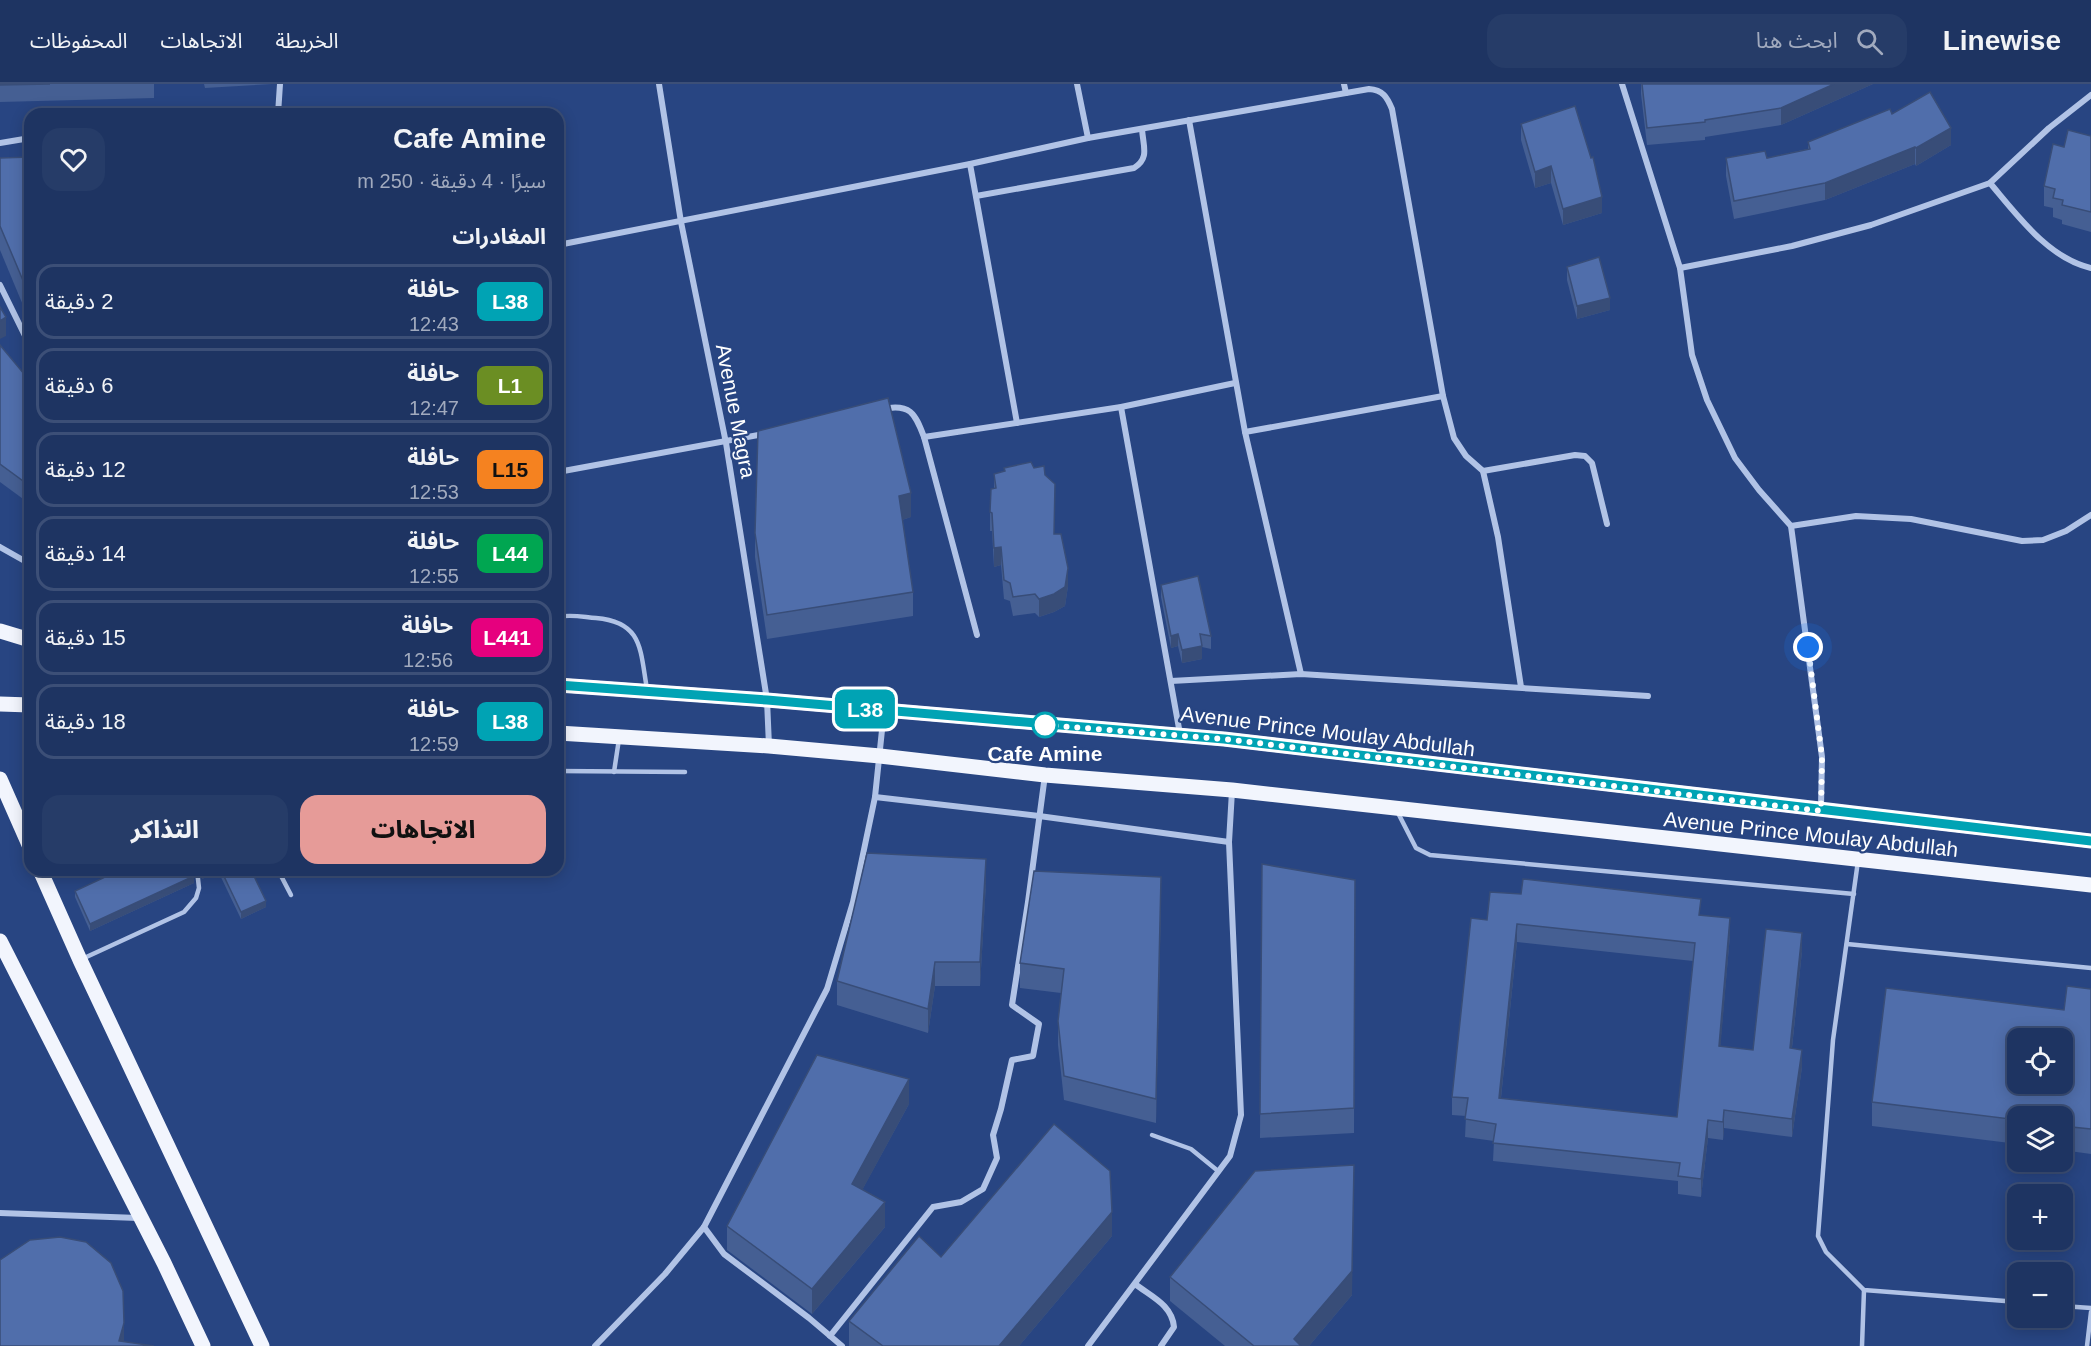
<!DOCTYPE html>
<html lang="ar">
<head>
<meta charset="utf-8">
<style>
  body { margin:0; font-family:Helvetica,"Noto Sans Arabic",sans-serif; background:#263c68; color:#f1f3f6; direction:rtl; height:100vh; display:flex; flex-direction:column; font-size:22px; white-space:nowrap }
  * { box-sizing:border-box; margin:0 }
  p { font-size:20px; color:#a1aabe }
  .icon { flex:none; width:33px; height:33px; fill:none; stroke:currentColor; stroke-width:2; stroke-linecap:round; stroke-linejoin:round }
  .map { position:relative; flex:1; overflow:hidden; direction:ltr }
  .drawer { position:absolute; left:24px; top:24px; width:540px; height:768px; display:flex; flex-direction:column; background:#1e3462; border-radius:18px; box-shadow:0 3px 15px #0003,0 0 0 2px #3c4f77; direction:rtl }
  .drawer>* { flex:none }
  .badge { padding:0 12px; border-radius:9px; font-size:21px; line-height:39px }
  .buttons { position:absolute; left:2007px; top:944px; display:grid; gap:12px }
  .buttons a { display:grid; place-items:center; width:66px; height:66px; border-radius:12px; background:#1e3462; box-shadow:0 3px 15px #0003,0 0 0 2px #3c4f77; font-size:30px }
  .you { position:absolute; width:30px; height:30px; margin:-15px; border:4px solid #fff; border-radius:50%; background:#1a73e8; box-shadow:0 0 0 9px #1a73e833 }
  .map>.badge { position:absolute; translate:-50% -50%; box-shadow:0 0 0 3px #fff }
  h2 { padding:0 18px; font-size:22px; line-height:54px }
  .round { display:grid; place-items:center; flex:none; width:63px; height:63px; border-radius:18px; background:#263c68 }
  .overview { display:flex; align-items:center; justify-content:space-between; height:102px; padding:0 18px }
  h1 { font-size:28px; font-weight:800; line-height:45px }
  .button { display:flex; gap:12px; margin-top:auto; padding:12px 18px }
  .button a { flex:1; height:69px; border-radius:18px; background:#e69b98; color:#111; font-size:24px; font-weight:800; line-height:69px; text-align:center }
  .button a+a { background:#263c68; color:#f1f3f6 }
  ul { padding:0; list-style:none }
  li { display:flex; align-items:center; gap:18px; height:75px; margin:0 12px 9px; padding:0 6px; border:3px solid #3c4f77; border-radius:18px }
  li div { flex:1 }
  li b { display:block; font-size:22px }
  li em { font-style:normal }
  li .badge { min-width:66px; font-weight:700; text-align:center }
  header { display:flex; align-items:center; gap:36px; box-sizing:border-box; height:84px; padding:0 30px; background:#1e3462; border-bottom:2px solid #3c4f77 }
  header strong { font-size:28px }
  nav { display:flex; gap:33px; margin-inline-start:auto; font-size:21px }
  .search { width:420px; height:54px; background:#263c68; display:flex; align-items:center; gap:15px; box-sizing:border-box; padding:0 21px; border-radius:18px; color:#a1aabe; font-size:22px }
  .map>svg:first-child { display:block }
  .lines { fill:none; stroke-linecap:round; stroke-linejoin:round }
  .lane { stroke:#b1c3e6; stroke-width:4.5 }
  .street { stroke:#b1c3e6; stroke-width:6 }
  .primary { stroke:#f2f5fd; stroke-width:15 }
  .wall { fill:#455f93; fill-rule:evenodd }
  .shaded-wall { fill:#384d78 }
  .building { fill:#506eab; stroke:#384d78; stroke-width:1.5; fill-rule:evenodd }
  .line-casing { stroke:#fff; stroke-width:14 }
  .line { stroke:#00a3b4; stroke-width:9 }
  .walk { stroke:#fff; stroke-width:6; stroke-dasharray:0 10.8 }
  .stop-dot { fill:#fff; stroke:#00a3b4; stroke-width:3 }
  .labels { text-anchor:middle; dominant-baseline:central; stroke-width:4.5; stroke-linejoin:round; paint-order:stroke }
  .street-label { font-size:21px; fill:#fff; stroke:#284582 }
  .stop-label { font-size:21px; font-weight:bold; fill:#fff; stroke:#284582 }
</style>
</head>
<body>
<header>
<strong>Linewise</strong>
<div class="search"><svg class="icon" aria-label="search" viewBox="0 0 24 24"><circle cx="10" cy="10" r="6"/><path d="M15 15l6 6"/></svg>ابحث هنا</div>
<nav><a>الخريطة</a><a>الاتجاهات</a><a>المحفوظات</a></nav>
</header>
<div class="map">
<svg width="2091" height="1262" viewBox="0 0 2091 1262">
  <rect width="100%" height="100%" fill="#284582"/>
  <g class="lines">
    <!-- lane -->
    <g class="lane">
      <path d="M558 533C570 530 583 533 596 534 643 538 640 566 647 605"/>
      <path d="M558 687 685 688"/>
      <path d="M614 688 619 655"/>
      <path d="M1397 727 1416 764 1430 771 1854 810"/>
      <path d="M1858 777 1833 956 1818 1152 1826 1168 1864 1206 2018 1218"/>
      <path d="M278 786 291 811"/>
      <path d="M1847 860 2091 884"/>
      <path d="M82 875 184 828 196 814 199 804 197 786"/>
      <path d="M1152 1051 1191 1065 1218 1087"/>
      <path d="M2062 1222 2091 1224"/>
      <path d="M1862 1262 1864 1206"/>
      <path d="M2087 1262 2091 1228"/>
    </g>
    <!-- street -->
    <g class="street">
      <path d="M659 0 681 138 726 359 767 616 769 662"/>
      <path d="M1077 0 1088 54"/>
      <path d="M1344 0 1346 9"/>
      <path d="M1622 0 1680 184 1692 271 1707 316 1735 374 1759 406 1791 442 1822 673 1821 723"/>
      <path d="M278 30 280 0"/>
      <path d="M1189 36 1245 348 1301 590"/>
      <path d="M0 59 30 54"/>
      <path d="M970 80 1017 339"/>
      <path d="M1990 99C2017 131 2048 174 2091 184"/>
      <path d="M976 112 1134 84C1150 74 1143 62 1142 45"/>
      <path d="M558 161 970 80 1088 54 1369 5C1383 6 1387 13 1392 25L1443 312 1454 354 1466 372 1483 387 1498 453 1521 603"/>
      <path d="M1680 184 1792 162 1871 141 1990 99 2049 44 2091 11"/>
      <path d="M0 201 30 262"/>
      <path d="M1121 323 1180 650"/>
      <path d="M882 325C910 319 915 329 924 353L977 551"/>
      <path d="M1245 348 1443 312"/>
      <path d="M924 353 1121 323 1235 299"/>
      <path d="M1483 387 1575 371 1585 372 1592 379 1607 440"/>
      <path d="M558 388 764 350"/>
      <path d="M1791 442 1856 432 1911 435 2022 457 2043 456 2066 447 2091 431"/>
      <path d="M0 463 30 480"/>
      <path d="M1171 597 1301 590 1648 612"/>
      <path d="M875 713 1039 732 1229 758"/>
      <path d="M0 1129 138 1134"/>
      <path d="M704 1143 724 1170 809 1234 842 1262"/>
      <path d="M1135 1200C1152 1213 1172 1221 1174 1243L1161 1262"/>
      <path d="M830 1252 933 1123 961 1118 983 1105 997 1074 993 1051 1001 1025 1012 976 1033 972 1039 940 1012 921 1028 818 1045 691"/>
      <path d="M595 1262 665 1190 704 1143 827 905 853 818 875 713 884 627"/>
      <path d="M1088 1262 1230 1072 1241 1031 1229 758 1232 707"/>
    </g>
    <!-- primary -->
    <g class="primary">
      <path d="M0 547 30 556"/>
      <path d="M558 601 767 616 1224 655 2091 757"/>
      <path d="M0 620 30 621"/>
      <path d="M558 649 769 662 880 672 1045 691 1232 706 2091 801"/>
      <path d="M0 695 30 763"/>
      <path d="M40 786 80 876 262 1262"/>
      <path d="M0 857 164 1179 203 1262"/>
    </g>
  </g>
  <!-- wall -->
  <g class="wall">
    <path d="M0 0H154V14L0 18Z"/>
    <path d="M204 0H272L205 4Z"/>
    <path d="M1641 0H1873L1781 41 1705 53V56L1647 61 1641 10Z"/>
    <path d="M1892 30 1951 61 1916 82 1915 80 1825 116 1734 135 1726 92V74H1767L1808 65V58Z"/>
    <path d="M1521 40 1602 129 1563 141 1551 99 1535 104 1521 56Z"/>
    <path d="M2091 52V148L2062 140V136L2053 133V124L2044 122V102L2064 63Z"/>
    <path d="M30 73V238L0 166V74Z"/>
    <path d="M1567 183 1610 226 1577 235 1567 196Z"/>
    <path d="M0 261 30 297V420L0 398Z"/>
    <path d="M1004 384 1054 450 1068 502 1065 522 1054 528 1039 533 1035 529 1013 532 1010 517 1004 515 1001 481 994 483 992 447H990V428L994 405V390L1004 387Z"/>
    <path d="M911 433 902 436 913 508V532L767 555 755 473V449Z"/>
    <path d="M1161 501 1211 552V565L1202 563V575L1182 579 1178 562 1171 564 1161 513Z"/>
    <path d="M1262 780 1355 796 1354 1049 1260 1054Z"/>
    <path d="M201 786H251L266 823 241 835 218 787 202 795Z"/>
    <path d="M194 799 90 847 75 813V807Z"/>
    <path d="M986 799 980 902H935L928 949 837 921V897Z"/>
    <path d="M1161 817 1156 1039 1064 1016 1058 961V937L1061 909 1020 904V879Z"/>
    <path d="M1701 831 1730 851 1720 963 1753 966 1802 867 1792 964 1802 983 1792 1053 1724 1044 1723 1056 1708 1054 1701 1113 1678 1110V1097L1493 1077 1494 1057 1465 1053 1466 1032 1452 1031V1013L1487 836ZM1517 858 1693 877 1677 1033 1501 1014Z"/>
    <path d="M2091 905V1070L2062 1066V1032H2018V1060L1872 1042V1018L2064 926Z"/>
    <path d="M909 1020 862 1106 885 1143 812 1230 727 1166V1142Z"/>
    <path d="M1112 1152 1019 1262H849V1237L941 1173Z"/>
    <path d="M1170 1193 1352 1211 1309 1262H1225L1170 1217Z"/>
  </g>
  <!-- shaded-wall -->
  <g class="shaded-wall">
    <path d="M1834 0H1873L1781 41V24Z"/>
    <path d="M1951 44V61L1916 82V64Z"/>
    <path d="M1915 63V80L1825 116V99Z"/>
    <path d="M1551 82V99L1535 104V88Z"/>
    <path d="M1602 113V129L1563 141V125Z"/>
    <path d="M1610 214V226L1577 235V222Z"/>
    <path d="M6 233V252L0 255V237Z"/>
    <path d="M911 409V433L899 437V412Z"/>
    <path d="M1001 463V481L994 483V464Z"/>
    <path d="M1068 484V502L1065 522 1054 528 1039 533V515Z"/>
    <path d="M1178 550V562L1171 564V552Z"/>
    <path d="M1202 562V575L1182 579V566Z"/>
    <path d="M986 775V799L980 902V878Z"/>
    <path d="M208 786H218V787L202 795V788Z"/>
    <path d="M194 792V799L90 847V840Z"/>
    <path d="M1161 793V817L1156 1039V1015Z"/>
    <path d="M266 817V823L241 835V828Z"/>
    <path d="M1730 834V851L1719 980V962Z"/>
    <path d="M1517 840V858L1499 1032V1014Z"/>
    <path d="M1802 849V867L1790 982V964Z"/>
    <path d="M935 878V902L928 949V925Z"/>
    <path d="M1802 966V983L1792 1053V1035Z"/>
    <path d="M909 995V1020L852 1125V1100Z"/>
    <path d="M1724 1026V1044L1723 1056V1038Z"/>
    <path d="M1708 1036V1054L1701 1113V1095Z"/>
    <path d="M1354 1105 1352 1211 1309 1262H1294V1255Z"/>
    <path d="M885 1118V1143L812 1230V1205Z"/>
    <path d="M1112 1128V1152L1019 1262H999Z"/>
    <path d="M124 1239V1262L119 1257Z"/>
  </g>
  <!-- building -->
  <g class="building">
    <path d="M0 0H50L0 1Z"/>
    <path d="M1642 0H1834L1781 24 1705 36V38L1647 44Z"/>
    <path d="M1930 8 1951 44 1916 64 1915 63 1825 99 1734 117 1726 74 1765 67 1767 74 1810 65 1808 58 1890 25 1892 30Z"/>
    <path d="M1575 22 1591 74 1593 73 1602 113 1563 125 1551 82 1535 88 1521 40Z"/>
    <path d="M2068 46 2091 52V128L2062 121 2063 116 2053 114 2055 105 2044 102 2053 60 2064 63Z"/>
    <path d="M30 73V213L0 142V74Z"/>
    <path d="M1599 173 1610 214 1577 222 1567 183Z"/>
    <path d="M0 223 6 233 0 237Z"/>
    <path d="M0 261 30 297V402L0 380Z"/>
    <path d="M888 314 911 409 899 412 913 508 767 531 755 449 758 347Z"/>
    <path d="M1031 378 1034 384 1044 382 1045 391 1055 400 1054 450H1061L1068 484 1065 503 1054 510 1039 515 1035 510 1013 513 1010 499 1004 496 1001 463 994 464 992 429 990 428 991 405 996 404 994 390 1005 387 1004 384Z"/>
    <path d="M1198 492 1211 552 1200 550 1202 562 1182 566 1178 550 1171 552 1161 501Z"/>
    <path d="M867 769 986 775 980 878H935L928 925 837 897Z"/>
    <path d="M1262 780 1355 796 1354 1024 1260 1030Z"/>
    <path d="M120 786H193L194 792 90 840 75 807Z"/>
    <path d="M221 786H251L266 817 241 828Z"/>
    <path d="M1034 787 1161 793 1156 1015 1064 992 1058 937 1064 885 1020 879Z"/>
    <path d="M1523 795 1701 815 1699 831 1730 834 1719 962 1753 966 1766 845 1802 849 1790 964 1802 966 1792 1035 1724 1026 1723 1038 1708 1036 1701 1095 1678 1092 1680 1079 1493 1059 1496 1040 1465 1035 1468 1014 1452 1013 1471 834 1487 836 1490 808 1521 810ZM1517 840 1695 859 1677 1033 1499 1014Z"/>
    <path d="M2067 902 2091 905V1045L2062 1042V1032H2018V1036L1872 1018 1886 904 2064 926ZM2018 954H2062V999H2018Z"/>
    <path d="M817 971 909 995 852 1100 885 1118 812 1205 727 1142Z"/>
    <path d="M1054 1040 1110 1087 1112 1128 999 1262H883L849 1237 919 1152 941 1173Z"/>
    <path d="M1354 1081 1352 1187 1294 1255 1301 1262H1254L1170 1193 1255 1087Z"/>
    <path d="M60 1153 86 1158 111 1179 123 1207 124 1239 119 1257 154 1262H0V1176L30 1156Z"/>
  </g>
  <g class="lines">
    <!-- line casing -->
    <g class="line-casing">
      <path id="line" d="M558 601 767 616 1224 655 2091 757"/>
    </g>
    <!-- line -->
    <use href="#line" class="line"/>
    <!-- walk -->
    <path class="walk" d="M1045 641 1224 655 1821 727 1822 673 1808 563"/>
  </g>
  <!-- markers -->
  <circle class="stop-dot" cx="1045" cy="641" r="12"/>
  <g class="labels">
    <!-- street labels -->
    <g class="street-label">
      <text transform="translate(736 327) rotate(79)">Avenue Magra</text>
      <text transform="translate(1328 647) rotate(7)">Avenue Prince Moulay Abdullah</text>
      <text transform="translate(1811 750) rotate(6)">Avenue Prince Moulay Abdullah</text>
    </g>
    <!-- stop labels -->
    <g class="stop-label">
      <text x="1045" y="669">Cafe Amine</text>
    </g>
  </g>
</svg>
<div class="buttons">
<a><svg class="icon" aria-label="locate" viewBox="0 0 24 24"><circle cx="12" cy="12" r="6"/><path d="M12 2v4M12 18v4M2 12h4M18 12h4"/></svg></a>
<a><svg class="icon" aria-label="layers" viewBox="0 0 24 24"><path d="M12 4l9 5-9 5-9-5zM3 14l9 5 9-5"/></svg></a>
<a>+</a>
<a>−</a>
</div>
<div class="you" style="left:1808px;top:563px"></div>
<b class="badge" style="left:865px;top:625px;background:#00a3b4;color:#fff">L38</b>
<section class="drawer">
<div class="overview"><div><h1>Cafe Amine</h1><p>سيرًا · 4 دقيقة · 250 m</p></div><a class="round"><svg class="icon" aria-label="heart" viewBox="0 0 24 24"><path d="M12 20l-8-8c-3-5 5-10 8-4 3-6 11-1 8 4z"/></svg></a></div>
<h2>المغادرات</h2>
<ul>
<li><span class="badge" style="background:#00a3b4;color:#fff">L38</span><div><b>حافلة</b><p>12:43</p></div><em>2 دقيقة</em></li>
<li><span class="badge" style="background:#6b8e23;color:#fff">L1</span><div><b>حافلة</b><p>12:47</p></div><em>6 دقيقة</em></li>
<li><span class="badge" style="background:#f58220;color:#111">L15</span><div><b>حافلة</b><p>12:53</p></div><em>12 دقيقة</em></li>
<li><span class="badge" style="background:#00a651;color:#fff">L44</span><div><b>حافلة</b><p>12:55</p></div><em>14 دقيقة</em></li>
<li><span class="badge" style="background:#e6007e;color:#fff">L441</span><div><b>حافلة</b><p>12:56</p></div><em>15 دقيقة</em></li>
<li><span class="badge" style="background:#00a3b4;color:#fff">L38</span><div><b>حافلة</b><p>12:59</p></div><em>18 دقيقة</em></li>
</ul>
<div class="button"><a>الاتجاهات</a><a>التذاكر</a></div>
</section>
</div>
</body>
</html>
